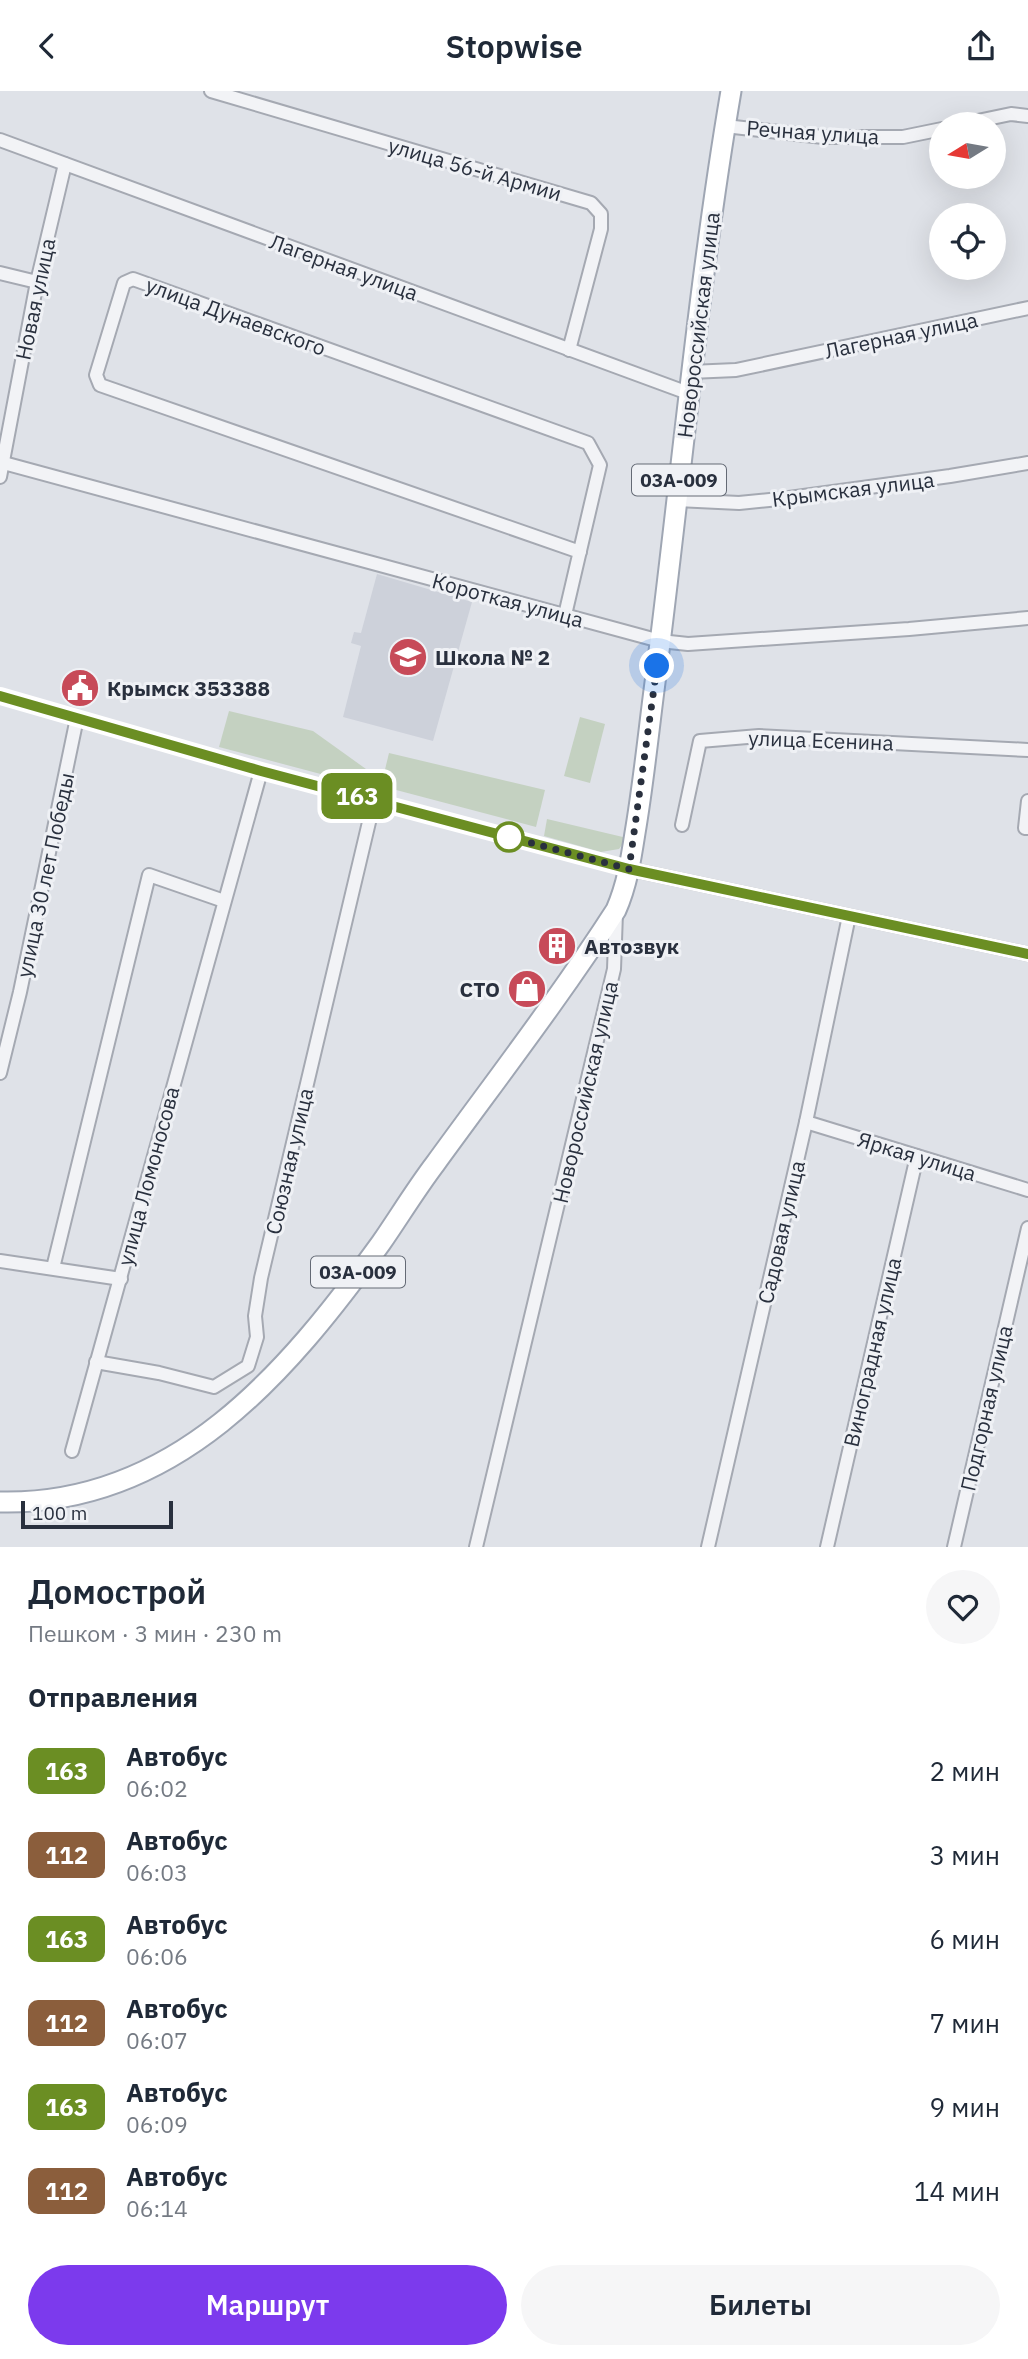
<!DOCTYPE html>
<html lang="ru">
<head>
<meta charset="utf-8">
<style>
  body { margin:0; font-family:"IBM Plex Sans",sans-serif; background:#f6f6f7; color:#1f2937; height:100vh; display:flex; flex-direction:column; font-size:26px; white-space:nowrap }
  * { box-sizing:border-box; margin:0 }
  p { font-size:23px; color:#747a83 }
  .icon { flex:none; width:38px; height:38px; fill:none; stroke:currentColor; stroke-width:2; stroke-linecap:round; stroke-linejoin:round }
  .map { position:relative; height:1456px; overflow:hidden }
  .sheet { display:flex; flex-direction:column; background:#fff; flex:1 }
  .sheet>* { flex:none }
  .badge { padding:0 14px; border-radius:10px; font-size:24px; line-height:46px }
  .needle { width:46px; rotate:259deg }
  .tools { position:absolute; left:929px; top:21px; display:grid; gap:14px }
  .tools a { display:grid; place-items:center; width:77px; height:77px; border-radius:50%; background:#fff; box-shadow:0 7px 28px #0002; font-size:35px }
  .scale { position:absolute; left:21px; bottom:18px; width:152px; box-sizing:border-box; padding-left:7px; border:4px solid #29303e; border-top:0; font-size:19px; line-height:24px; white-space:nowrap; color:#29303e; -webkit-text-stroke:5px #eff1f5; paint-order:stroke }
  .you { position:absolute; width:35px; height:35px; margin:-18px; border:5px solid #fff; border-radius:50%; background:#1a73e8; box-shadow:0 0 0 10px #1a73e833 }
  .map>.badge { position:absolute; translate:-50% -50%; box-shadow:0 0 0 4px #fff }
  h2 { padding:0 28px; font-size:26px; line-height:63px }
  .round { display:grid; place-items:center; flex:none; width:74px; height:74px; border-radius:37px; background:#f6f6f7 }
  .headline { display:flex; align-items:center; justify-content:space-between; height:119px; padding:0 28px }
  h1 { font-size:33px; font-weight:600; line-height:52px }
  .primary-button { display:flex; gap:14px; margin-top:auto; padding:14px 28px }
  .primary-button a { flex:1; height:80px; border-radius:42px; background:#7c3aed; color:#fff; font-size:28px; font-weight:600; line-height:80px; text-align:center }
  .primary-button a+a { background:#f6f6f7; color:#1f2937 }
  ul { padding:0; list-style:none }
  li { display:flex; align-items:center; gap:21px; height:84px; padding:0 28px }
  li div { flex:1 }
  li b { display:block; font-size:26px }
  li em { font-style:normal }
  li .badge { min-width:77px; font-weight:700; text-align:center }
  header { display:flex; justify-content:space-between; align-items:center; height:91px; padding:0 28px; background:#fff; font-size:32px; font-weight:600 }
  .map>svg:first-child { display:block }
  .built { fill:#cdd1da }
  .green { fill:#c4d1c1 }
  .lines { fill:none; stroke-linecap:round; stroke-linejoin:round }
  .minor-casing { stroke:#a5a9b2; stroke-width:16 }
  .primary-casing { stroke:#9fa6b3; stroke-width:23 }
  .minor { stroke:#f2f3f6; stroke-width:12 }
  .secondary { stroke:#fff; stroke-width:18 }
  .primary { stroke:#fff; stroke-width:19 }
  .line-casing { stroke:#fff; stroke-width:16 }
  .line { stroke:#6b8e23; stroke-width:10 }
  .walk { stroke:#29303e; stroke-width:7; stroke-dasharray:0 12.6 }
  .stop-dot { fill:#fff; stroke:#6b8e23; stroke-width:3.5 }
  .labels { text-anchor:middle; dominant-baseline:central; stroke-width:6; stroke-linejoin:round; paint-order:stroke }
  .shield { fill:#eff1f5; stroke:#646a75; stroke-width:2 }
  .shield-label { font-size:19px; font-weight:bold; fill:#29303e }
  .street-label { font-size:21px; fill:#29303e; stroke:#eff1f5 }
  .poi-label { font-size:21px; font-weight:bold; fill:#29303e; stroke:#eff1f5; text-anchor:start }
</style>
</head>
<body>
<header><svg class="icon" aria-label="back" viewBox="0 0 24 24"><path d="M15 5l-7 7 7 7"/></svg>Stopwise<svg class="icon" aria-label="share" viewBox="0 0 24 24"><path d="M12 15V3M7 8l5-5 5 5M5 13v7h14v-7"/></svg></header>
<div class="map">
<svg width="1028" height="1456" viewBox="0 0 1028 1456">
  <rect width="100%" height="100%" fill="#dfe2e8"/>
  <!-- built -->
  <path class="built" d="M377 483 472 511 433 650 343 626 361 555 351 552 354 541 361 542Z"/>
  <!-- green -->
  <g class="green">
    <path d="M229 620 313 640 366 678 362 694 219 656Z"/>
    <path d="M580 626 605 633 590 692 564 685Z"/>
    <path d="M389 662 545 699 536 736 381 695Z"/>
    <path d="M547 728 627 747 619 758 601 761 544 745Z"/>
  </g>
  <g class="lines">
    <!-- minor casing -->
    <g class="minor-casing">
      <g id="minor">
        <path d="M211 0 591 112 601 123V138L569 259"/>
        <path d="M963 33 1011 23 1028 25"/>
        <path d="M725 35 823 46H903L942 38"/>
        <path d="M0 49 688 302"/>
        <path d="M0 182 37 191"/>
        <path d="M690 281 736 279 1028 217"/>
        <path d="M0 371 660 550 688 553 909 538 1028 527"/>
        <path d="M0 386 37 191 65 73"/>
        <path d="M677 409 739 412 789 407 950 385 1028 372"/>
        <path d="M565 524 600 374 588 352 133 188 124 192 96 284 100 294 580 461"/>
        <path d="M1028 710 1025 737H1028"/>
        <path d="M682 734 700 650 759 645 1028 659"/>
        <path d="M629 778 1028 863"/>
        <path d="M0 982 20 901 77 627"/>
        <path d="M806 1031 1028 1099"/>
        <path d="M0 1170 121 1188"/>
        <path d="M53 1177 149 784 224 810"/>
        <path d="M96 1271 159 1282 214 1296 248 1275 257 1246 255 1225 261 1187 374 710"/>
        <path d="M72 1360 261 680"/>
        <path d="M476 1456 614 878 616 822"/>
        <path d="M708 1456 806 1031 849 825"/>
        <path d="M827 1456 917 1065"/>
        <path d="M954 1456 1028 1137"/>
      </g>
    </g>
    <!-- primary casing -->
    <g class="primary-casing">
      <path id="primary" d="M0 1411C175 1415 287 1282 381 1152 399 1126 416 1098 435 1073 496 989 560 906 616 819 627 794 631 768 635 742 644 689 649 636 656 584 681 389 698 194 731 0"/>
    </g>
    <!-- minor -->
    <use href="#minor" class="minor"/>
    <!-- secondary -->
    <path class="secondary" d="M0 605 261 680 629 778"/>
    <!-- primary -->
    <use href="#primary" class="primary"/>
  </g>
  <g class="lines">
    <!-- line casing -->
    <g class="line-casing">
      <path id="line" d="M0 605 261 680 629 778 1028 863"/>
    </g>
    <!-- line -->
    <use href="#line" class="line"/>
    <!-- walk -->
    <path class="walk" d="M509 746 502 744 629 778 657 575"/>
  </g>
  <!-- icons -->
  <defs>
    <g id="school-disc" transform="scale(2.0125)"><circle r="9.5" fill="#c74a58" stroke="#eff1f5"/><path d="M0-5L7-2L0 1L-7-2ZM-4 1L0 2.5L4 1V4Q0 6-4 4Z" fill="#fff"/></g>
    <g id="civic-disc" transform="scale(2.0125)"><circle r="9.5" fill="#c74a58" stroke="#eff1f5"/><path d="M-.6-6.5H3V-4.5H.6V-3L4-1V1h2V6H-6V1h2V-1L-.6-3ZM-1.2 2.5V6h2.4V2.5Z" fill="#fff"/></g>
    <g id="building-disc" transform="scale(2.0125)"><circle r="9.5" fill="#c74a58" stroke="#eff1f5"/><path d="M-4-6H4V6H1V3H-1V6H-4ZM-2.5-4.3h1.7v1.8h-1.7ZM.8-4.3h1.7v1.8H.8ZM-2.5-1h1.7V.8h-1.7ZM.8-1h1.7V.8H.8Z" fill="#fff"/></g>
    <g id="shop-disc" transform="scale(2.0125)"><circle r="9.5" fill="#c74a58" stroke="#eff1f5"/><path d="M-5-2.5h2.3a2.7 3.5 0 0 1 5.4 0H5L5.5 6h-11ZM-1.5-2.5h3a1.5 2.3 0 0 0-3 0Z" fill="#fff"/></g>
  </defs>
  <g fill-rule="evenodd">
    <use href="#school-disc" x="408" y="566"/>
    <use href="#civic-disc" x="80" y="597"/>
    <use href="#building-disc" x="557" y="855"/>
    <use href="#shop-disc" x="527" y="898"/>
  </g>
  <!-- markers -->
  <circle class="stop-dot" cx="509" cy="746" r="14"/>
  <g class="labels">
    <!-- shield labels -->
    <g class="shield">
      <rect x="632" y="373.5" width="94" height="31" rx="5"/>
      <rect x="311" y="1165.5" width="94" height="31" rx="5"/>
    </g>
    <g class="shield-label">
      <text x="679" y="389">03А-009</text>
      <text x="358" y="1181">03А-009</text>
    </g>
    <!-- street labels -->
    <g class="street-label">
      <text transform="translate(813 41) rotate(4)">Речная улица</text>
      <text transform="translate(475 78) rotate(16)">улица 56-й Армии</text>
      <text transform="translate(344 176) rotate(20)">Лагерная улица</text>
      <text transform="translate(35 208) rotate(-78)">Новая улица</text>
      <text transform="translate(236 225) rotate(20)">улица Дунаевского</text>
      <text transform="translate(698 234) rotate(-83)">Новороссийская улица</text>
      <text transform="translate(901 244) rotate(-12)">Лагерная улица</text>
      <text transform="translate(853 398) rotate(-7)">Крымская улица</text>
      <text transform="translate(508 509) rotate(15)">Короткая улица</text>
      <text transform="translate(821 649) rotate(2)">улица Есенина</text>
      <text transform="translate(45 784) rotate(-78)">улица 30 лет Победы</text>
      <text transform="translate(585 1001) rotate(-77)">Новороссийская улица</text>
      <text transform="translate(917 1065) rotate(17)">Яркая улица</text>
      <text transform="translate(289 1070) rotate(-77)">Союзная улица</text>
      <text transform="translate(148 1085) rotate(-75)">улица Ломоносова</text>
      <text transform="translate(781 1141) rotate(-77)">Садовая улица</text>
      <text transform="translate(872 1261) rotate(-77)">Виноградная улица</text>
      <text transform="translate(986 1317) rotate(-77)">Подгорная улица</text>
    </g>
    <!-- poi labels -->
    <g class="poi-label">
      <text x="435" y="566">Школа № 2</text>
      <text x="107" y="597">Крымск 353388</text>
      <text x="584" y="855">Автозвук</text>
      <text x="500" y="898" text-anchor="end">СТО</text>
    </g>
  </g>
</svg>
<div class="tools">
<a><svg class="needle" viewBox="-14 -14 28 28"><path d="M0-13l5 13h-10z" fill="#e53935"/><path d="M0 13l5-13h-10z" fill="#747a83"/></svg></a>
<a><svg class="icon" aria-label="locate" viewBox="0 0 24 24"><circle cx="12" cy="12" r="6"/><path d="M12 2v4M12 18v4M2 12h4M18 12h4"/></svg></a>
</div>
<div class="scale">100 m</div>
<div class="you" style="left:657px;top:575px"></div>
<b class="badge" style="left:357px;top:705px;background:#6b8e23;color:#fff">163</b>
</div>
<section class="sheet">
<div class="headline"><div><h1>Домострой</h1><p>Пешком · 3 мин · 230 m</p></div><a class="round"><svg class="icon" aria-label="heart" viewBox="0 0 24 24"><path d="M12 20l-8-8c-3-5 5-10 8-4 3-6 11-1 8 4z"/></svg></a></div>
<h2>Отправления</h2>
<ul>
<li><span class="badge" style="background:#6b8e23;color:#fff">163</span><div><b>Автобус</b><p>06:02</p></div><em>2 мин</em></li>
<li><span class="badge" style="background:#8b5e3c;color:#fff">112</span><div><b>Автобус</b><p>06:03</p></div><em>3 мин</em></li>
<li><span class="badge" style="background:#6b8e23;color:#fff">163</span><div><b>Автобус</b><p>06:06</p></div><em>6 мин</em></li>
<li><span class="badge" style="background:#8b5e3c;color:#fff">112</span><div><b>Автобус</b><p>06:07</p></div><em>7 мин</em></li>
<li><span class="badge" style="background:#6b8e23;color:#fff">163</span><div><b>Автобус</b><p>06:09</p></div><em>9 мин</em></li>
<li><span class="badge" style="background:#8b5e3c;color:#fff">112</span><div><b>Автобус</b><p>06:14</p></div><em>14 мин</em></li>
</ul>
<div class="primary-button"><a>Маршрут</a><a>Билеты</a></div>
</section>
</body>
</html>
